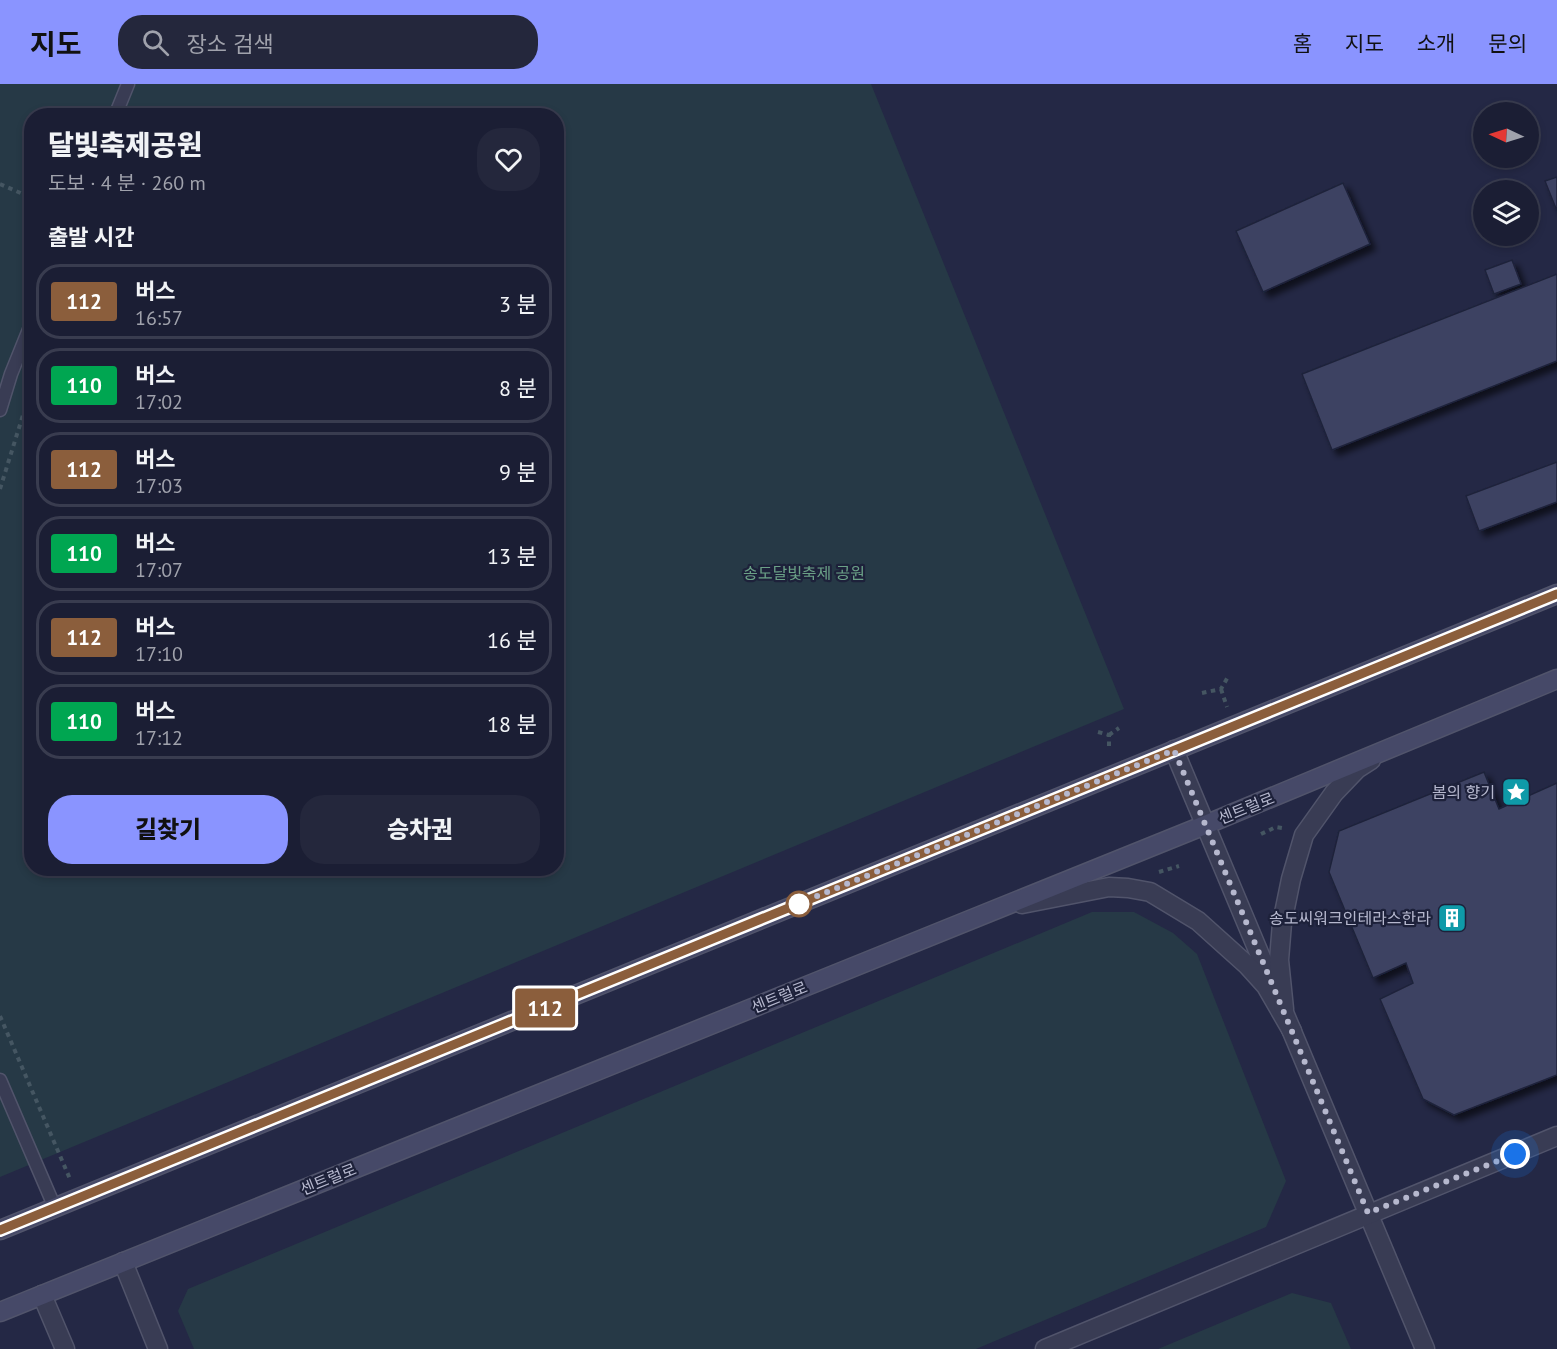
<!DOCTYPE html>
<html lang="ko">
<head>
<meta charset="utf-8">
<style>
  body { margin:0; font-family:"PT Sans","Noto Sans KR",sans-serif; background:#24273c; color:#f1f3f6; height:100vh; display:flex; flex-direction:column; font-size:22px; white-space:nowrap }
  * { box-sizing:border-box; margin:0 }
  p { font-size:20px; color:#a0a2ac }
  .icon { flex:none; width:33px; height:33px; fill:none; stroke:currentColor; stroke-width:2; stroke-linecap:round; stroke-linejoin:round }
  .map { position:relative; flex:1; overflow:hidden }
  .drawer { position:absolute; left:24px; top:24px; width:540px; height:768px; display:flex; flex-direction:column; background:#1b1e34; border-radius:24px; box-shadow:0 3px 9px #0003,0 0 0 2px #393c4f }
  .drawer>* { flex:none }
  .badge { padding:0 12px; border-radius:4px; font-size:21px; line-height:39px }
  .needle { width:39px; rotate:274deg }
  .controls { position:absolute; left:1473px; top:18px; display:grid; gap:12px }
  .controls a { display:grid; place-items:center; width:66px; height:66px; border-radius:50%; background:#1b1e34; box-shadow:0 3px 9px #0003,0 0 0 2px #393c4f; font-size:30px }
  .you { position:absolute; width:30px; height:30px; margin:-15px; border:4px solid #fff; border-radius:50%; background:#1a73e8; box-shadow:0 0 0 9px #1a73e833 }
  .map>.badge { position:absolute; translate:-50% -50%; box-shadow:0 0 0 3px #fff }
  h2 { padding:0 24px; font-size:22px; line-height:54px }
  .round { display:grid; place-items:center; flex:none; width:63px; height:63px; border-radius:24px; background:#24273c }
  .head { display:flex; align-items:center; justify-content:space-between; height:102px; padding:0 24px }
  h1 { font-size:28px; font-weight:800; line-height:45px }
  .action { display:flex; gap:12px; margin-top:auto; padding:12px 24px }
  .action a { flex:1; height:69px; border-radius:24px; background:#8a94ff; color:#111; font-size:24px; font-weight:800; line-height:69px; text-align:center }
  .action a+a { background:#24273c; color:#f1f3f6 }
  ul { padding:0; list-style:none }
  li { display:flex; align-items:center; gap:18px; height:75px; margin:0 12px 9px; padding:0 12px; border:3px solid #393c4f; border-radius:24px }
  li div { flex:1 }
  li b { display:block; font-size:22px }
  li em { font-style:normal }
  li .badge { min-width:66px; font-weight:700; text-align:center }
  header { display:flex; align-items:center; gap:36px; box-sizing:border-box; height:84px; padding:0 30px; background:#8a94ff; color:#111 }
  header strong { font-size:28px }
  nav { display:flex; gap:33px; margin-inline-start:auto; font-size:21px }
  .search { width:420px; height:54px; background:#24273c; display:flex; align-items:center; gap:15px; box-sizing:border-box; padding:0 21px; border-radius:24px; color:#a0a2ac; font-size:22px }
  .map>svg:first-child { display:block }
  .green { fill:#263946; fill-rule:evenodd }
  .building { fill:#3e4362; stroke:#1f233b; stroke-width:1.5; filter:url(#shadow) }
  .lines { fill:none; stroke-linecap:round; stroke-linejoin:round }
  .service-casing { stroke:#51546b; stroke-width:15 }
  .minor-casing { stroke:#51546b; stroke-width:21 }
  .tertiary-casing { stroke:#51546b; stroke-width:21 }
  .secondary-casing { stroke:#51546b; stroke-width:21 }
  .path { stroke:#455662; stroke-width:4; stroke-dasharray:4.5 4.5; stroke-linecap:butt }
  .service { stroke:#393c54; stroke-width:12 }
  .minor { stroke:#393c54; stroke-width:18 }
  .tertiary { stroke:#393c54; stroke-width:18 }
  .secondary { stroke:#464968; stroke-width:18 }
  .line-casing { stroke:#fff; stroke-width:14 }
  .line { stroke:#8b5e3c; stroke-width:9 }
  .walk { stroke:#b6b8ce; stroke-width:6; stroke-dasharray:0 10.8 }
  .stop-dot { fill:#fff; stroke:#8b5e3c; stroke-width:3 }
  .labels { text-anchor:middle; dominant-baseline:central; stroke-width:4.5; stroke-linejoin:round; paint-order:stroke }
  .park-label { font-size:16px; fill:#6ba187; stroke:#1d213a }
  .poi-label { font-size:16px; fill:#b6b8ce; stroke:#1d213a; text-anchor:end }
  .street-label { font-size:16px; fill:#b6b8ce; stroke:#1d213a }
</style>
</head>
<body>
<header>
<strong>지도</strong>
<div class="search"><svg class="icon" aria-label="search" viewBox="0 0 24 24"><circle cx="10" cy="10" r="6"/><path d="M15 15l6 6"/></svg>장소 검색</div>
<nav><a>홈</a><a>지도</a><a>소개</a><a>문의</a></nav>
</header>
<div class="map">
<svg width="1557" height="1265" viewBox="0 0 1557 1265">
  <defs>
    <filter id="shadow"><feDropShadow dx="5.5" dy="5.5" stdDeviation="3" flood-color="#0009"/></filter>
  </defs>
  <rect width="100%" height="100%" fill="#242845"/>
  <!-- green -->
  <g class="green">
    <path d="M0 0H871L1124 625 0 1093ZM32 32H556V784H32Z"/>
    <path d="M1092 828H1134L1173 849 1197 870 1286 1097 1266 1143 976 1265H194L178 1227 188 1205Z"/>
    <path d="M1292 1209 1331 1219 1351 1265H1158Z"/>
  </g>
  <!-- building -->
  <g class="building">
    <path d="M1557 93V127L1545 97Z"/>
    <path d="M1343 99 1370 160 1263 208 1236 147Z"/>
    <path d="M1512 176 1521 200 1494 210 1485 186Z"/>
    <path d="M1557 190V277L1332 366 1302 290Z"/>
    <path d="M1557 378V418L1479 447 1466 412Z"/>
    <path d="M1484 688 1499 725 1557 699V991L1454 1031 1423 1015 1380 915 1413 899 1406 879 1373 894 1329 788 1339 747Z"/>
  </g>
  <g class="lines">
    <!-- service casing -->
    <g class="service-casing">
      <g id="service">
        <path d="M115 32 128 0"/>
        <path d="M0 326 11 290 32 238"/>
        <path d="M0 996 55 1124"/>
      </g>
    </g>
    <!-- minor casing -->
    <g class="minor-casing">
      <g id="minor">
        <path d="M1174 666 1425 1265"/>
        <path d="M123 1178 158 1265"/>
        <path d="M42 1211 65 1265"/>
        <path d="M1045 1265 1557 1052"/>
      </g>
    </g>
    <!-- tertiary casing -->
    <g class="tertiary-casing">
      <g id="tertiary">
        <path d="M1022 820 1109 803 1128 804 1150 808 1198 837 1247 881 1266 902 1292 947"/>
        <path d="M1284 925 1279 876 1282 839 1291 795 1304 751 1334 709 1357 685 1371 676"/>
      </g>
    </g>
    <!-- secondary casing -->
    <g class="secondary-casing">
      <g id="secondary">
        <path d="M0 1146 1557 510"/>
        <path d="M0 1228 1205 741 1557 595"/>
      </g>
    </g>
    <!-- path -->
    <g class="path">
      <path d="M0 100 32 114"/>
      <path d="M0 405 32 302"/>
      <path d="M1221 605 1227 623"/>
      <path d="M1202 609 1221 605 1229 591"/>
      <path d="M1098 648 1109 651V665"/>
      <path d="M1109 651 1119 644"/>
      <path d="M1261 750 1276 743 1282 744"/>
      <path d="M1159 788 1179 782"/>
      <path d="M0 932 70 1095"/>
    </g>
    <!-- service -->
    <use href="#service" class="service"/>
    <!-- minor -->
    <use href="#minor" class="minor"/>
    <!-- tertiary -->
    <use href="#tertiary" class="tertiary"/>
    <!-- secondary -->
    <use href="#secondary" class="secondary"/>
  </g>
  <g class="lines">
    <!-- line casing -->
    <g class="line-casing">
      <path id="line" d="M0 1146 1557 510"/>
    </g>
    <!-- line -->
    <use href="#line" class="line"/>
    <!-- walk -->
    <path class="walk" d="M799 820 793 822 1174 666 1368 1129 1515 1070"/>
  </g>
  <!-- icons -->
  <defs>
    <g id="sight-square" transform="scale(1.5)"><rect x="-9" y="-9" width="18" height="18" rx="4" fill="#0f9aa8" stroke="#1d213a"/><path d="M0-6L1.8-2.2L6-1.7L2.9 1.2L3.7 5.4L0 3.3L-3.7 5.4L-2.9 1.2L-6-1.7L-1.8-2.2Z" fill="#fff"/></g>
    <g id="building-square" transform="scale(1.5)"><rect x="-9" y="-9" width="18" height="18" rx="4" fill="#0f9aa8" stroke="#1d213a"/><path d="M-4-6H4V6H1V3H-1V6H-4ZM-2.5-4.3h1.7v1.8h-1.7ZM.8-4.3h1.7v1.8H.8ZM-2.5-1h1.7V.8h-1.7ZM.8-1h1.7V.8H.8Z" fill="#fff"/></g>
  </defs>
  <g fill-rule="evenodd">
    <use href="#sight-square" x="1516" y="708"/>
    <use href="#building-square" x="1452" y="834"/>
  </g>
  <!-- markers -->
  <circle class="stop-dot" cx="799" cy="820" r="12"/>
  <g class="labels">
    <!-- park labels -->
    <g class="park-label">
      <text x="804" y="489">송도달빛축제 공원</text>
    </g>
    <!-- poi labels -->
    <g class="poi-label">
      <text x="1495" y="708">봄의 향기</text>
      <text x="1431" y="834">송도씨워크인테라스한라</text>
    </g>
    <!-- street labels -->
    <g class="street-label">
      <text transform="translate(1246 724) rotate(-22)">센트럴로</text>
      <text transform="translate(779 913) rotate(-22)">센트럴로</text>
      <text transform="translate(328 1095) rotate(-22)">센트럴로</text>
    </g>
  </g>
</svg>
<div class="controls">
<a><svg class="needle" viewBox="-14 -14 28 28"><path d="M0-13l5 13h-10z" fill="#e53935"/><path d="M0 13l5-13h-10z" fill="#a0a2ac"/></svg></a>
<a><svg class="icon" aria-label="layers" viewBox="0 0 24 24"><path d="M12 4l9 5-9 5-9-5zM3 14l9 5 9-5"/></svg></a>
</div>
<div class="you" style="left:1515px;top:1070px"></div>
<b class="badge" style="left:545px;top:924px;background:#8b5e3c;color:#fff">112</b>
<section class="drawer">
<div class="head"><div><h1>달빛축제공원</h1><p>도보 · 4 분 · 260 m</p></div><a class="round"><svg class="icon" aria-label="heart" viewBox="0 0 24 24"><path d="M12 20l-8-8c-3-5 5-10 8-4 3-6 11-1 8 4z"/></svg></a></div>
<h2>출발 시간</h2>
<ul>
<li><span class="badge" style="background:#8b5e3c;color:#fff">112</span><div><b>버스</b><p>16:57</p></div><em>3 분</em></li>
<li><span class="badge" style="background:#00a651;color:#fff">110</span><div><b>버스</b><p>17:02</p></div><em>8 분</em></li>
<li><span class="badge" style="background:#8b5e3c;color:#fff">112</span><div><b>버스</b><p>17:03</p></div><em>9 분</em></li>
<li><span class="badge" style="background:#00a651;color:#fff">110</span><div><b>버스</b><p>17:07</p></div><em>13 분</em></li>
<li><span class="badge" style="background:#8b5e3c;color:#fff">112</span><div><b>버스</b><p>17:10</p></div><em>16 분</em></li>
<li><span class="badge" style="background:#00a651;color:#fff">110</span><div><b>버스</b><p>17:12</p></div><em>18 분</em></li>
</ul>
<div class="action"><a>길찾기</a><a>승차권</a></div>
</section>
</div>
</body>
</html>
